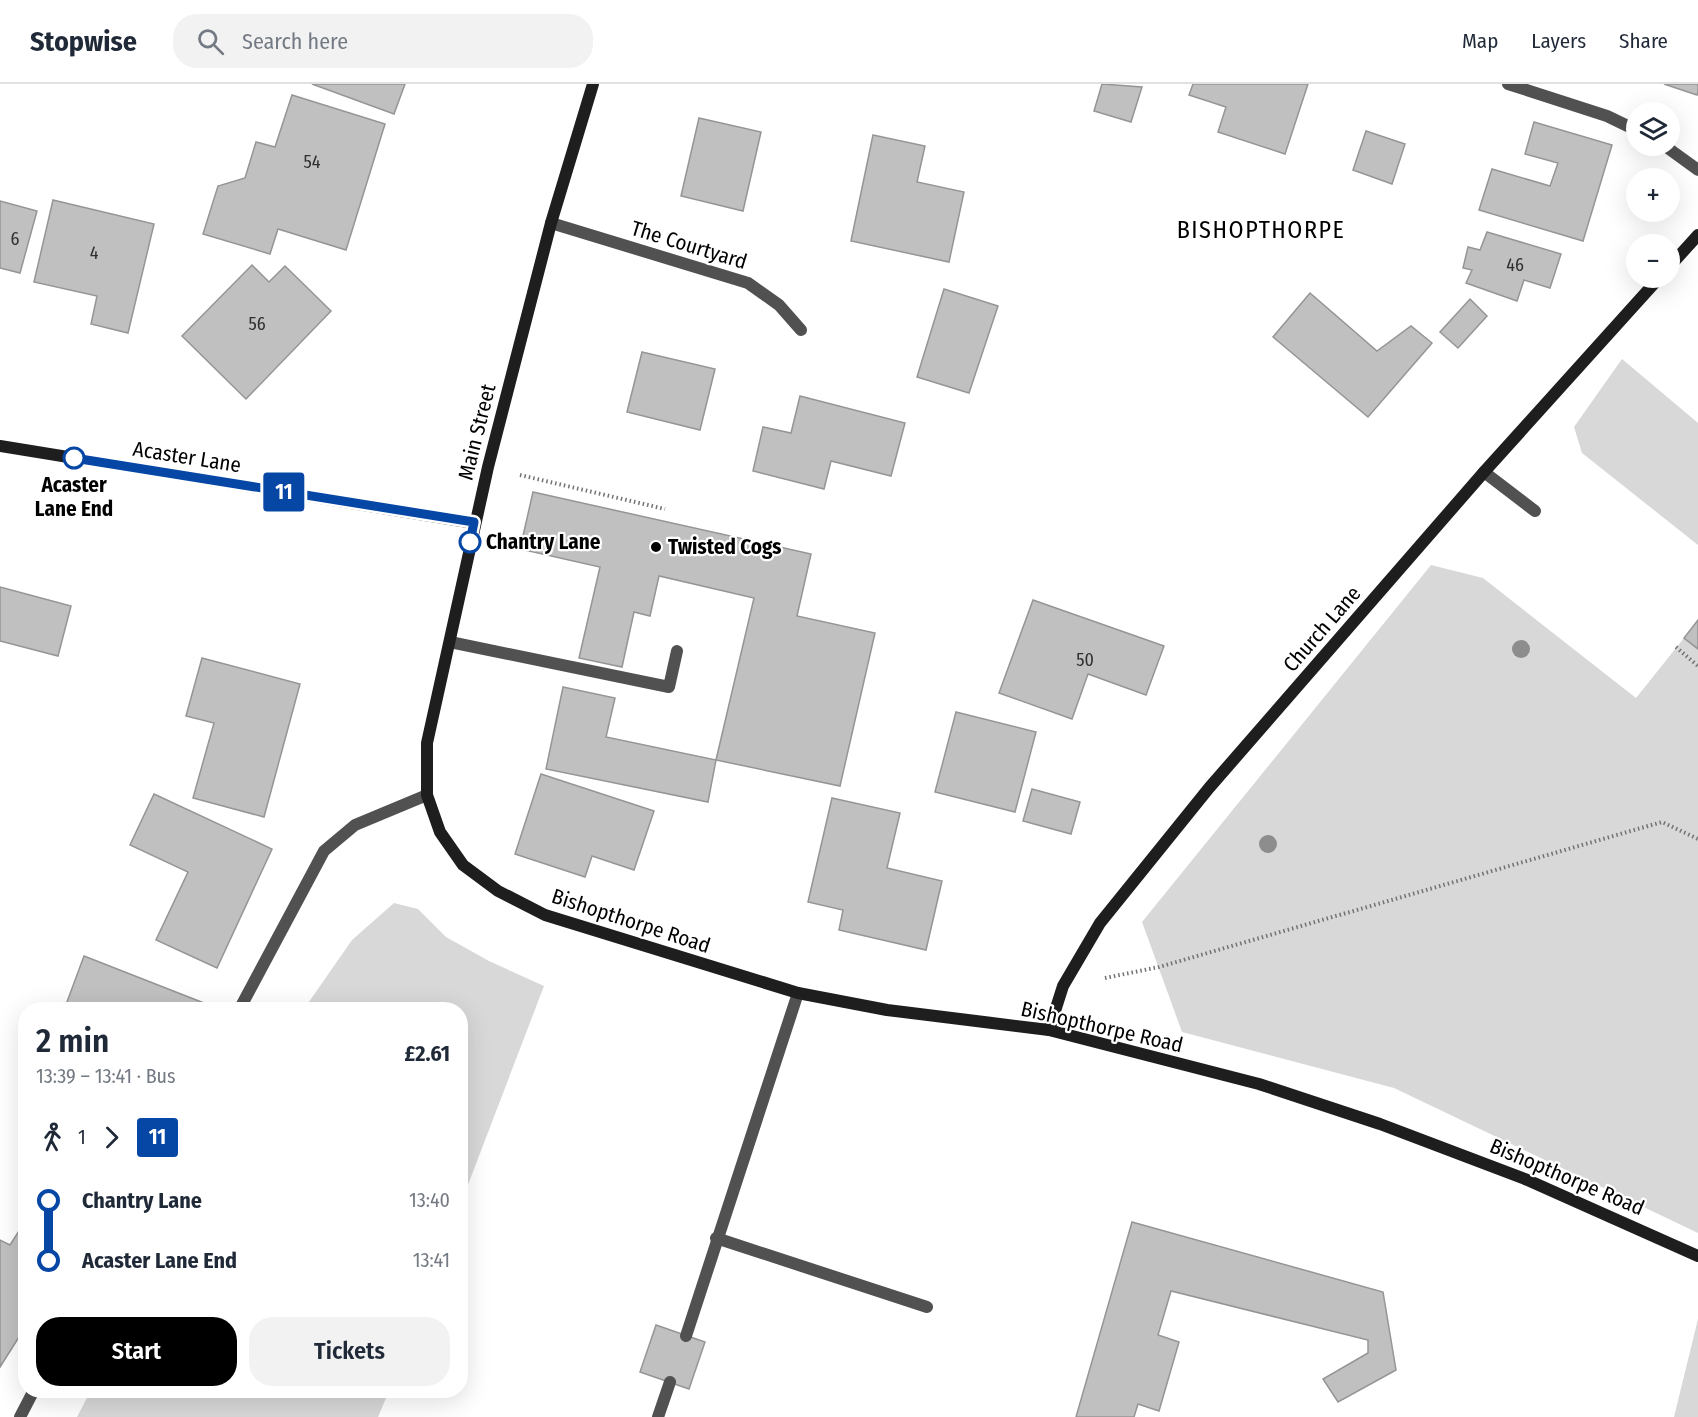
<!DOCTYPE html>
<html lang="en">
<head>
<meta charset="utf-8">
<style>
  body { margin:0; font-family:"Fira Sans Condensed",sans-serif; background:#f2f2f3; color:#1f2937; height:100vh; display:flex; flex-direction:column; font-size:22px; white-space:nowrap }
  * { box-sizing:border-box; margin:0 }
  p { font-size:20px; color:#747a83 }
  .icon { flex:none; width:33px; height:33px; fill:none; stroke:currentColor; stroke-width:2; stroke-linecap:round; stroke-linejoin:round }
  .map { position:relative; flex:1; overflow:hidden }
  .sheet { position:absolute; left:18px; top:918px; width:450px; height:396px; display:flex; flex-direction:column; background:#fff; border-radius:24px; box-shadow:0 6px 24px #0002 }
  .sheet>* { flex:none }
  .badge { padding:0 12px; border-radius:4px; font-size:21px; line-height:39px }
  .buttons { position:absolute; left:1626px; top:18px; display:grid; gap:12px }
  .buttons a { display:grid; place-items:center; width:54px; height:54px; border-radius:50%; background:#fff; box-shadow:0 6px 24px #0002; font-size:30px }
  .map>.badge { position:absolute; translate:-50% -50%; box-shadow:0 0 0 3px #fff }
  .legs { display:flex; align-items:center; gap:9px; height:66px; padding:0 18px; font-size:20px }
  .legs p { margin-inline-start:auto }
  .summary { display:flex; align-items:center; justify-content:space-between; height:102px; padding:0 18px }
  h1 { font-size:33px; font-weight:600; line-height:45px }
  .cta { display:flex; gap:12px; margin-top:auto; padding:12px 18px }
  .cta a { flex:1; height:69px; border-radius:24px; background:#000; color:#fff; font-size:24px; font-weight:600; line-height:69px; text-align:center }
  .cta a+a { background:#f2f2f3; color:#1f2937 }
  ul { padding:0 18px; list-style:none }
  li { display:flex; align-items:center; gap:21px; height:60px; font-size:22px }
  li i { display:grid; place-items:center; width:9px; height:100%; margin:0 8px; background:currentColor }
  li i::after { content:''; width:15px; height:15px; margin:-8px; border:4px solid; border-radius:50%; background:#fff }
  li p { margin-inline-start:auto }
  li:first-child i { background:linear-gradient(#0000 50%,currentColor 0) }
  li:last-child i { background:linear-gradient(currentColor 50%,#0000 0) }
  header { display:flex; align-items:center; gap:36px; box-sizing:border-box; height:84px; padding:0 30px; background:#fff; border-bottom:2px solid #e0e1e3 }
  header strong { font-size:28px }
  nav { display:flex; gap:33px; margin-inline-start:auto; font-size:21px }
  .search { width:420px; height:54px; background:#f2f2f3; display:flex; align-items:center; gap:15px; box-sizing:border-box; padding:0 21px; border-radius:24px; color:#747a83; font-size:22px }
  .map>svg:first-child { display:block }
  .green { fill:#d8d8d8 }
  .building { fill:#c0c0c0; stroke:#959595; stroke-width:1.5 }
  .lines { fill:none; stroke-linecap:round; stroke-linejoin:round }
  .path { stroke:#737373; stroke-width:4; stroke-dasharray:1.5 3; stroke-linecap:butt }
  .lane { stroke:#515151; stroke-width:12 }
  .street { stroke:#515151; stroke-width:12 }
  .secondary { stroke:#1e1e1e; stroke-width:12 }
  .tree { fill:#8d8d8d }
  .line-1-casing { stroke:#fff; stroke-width:14 }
  .line-1 { stroke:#0646a5; stroke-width:9 }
  .stop-1-dot { fill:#fff; stroke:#0646a5; stroke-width:3 }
  .poi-dot { fill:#000; stroke:#fff; stroke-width:2 }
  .labels { text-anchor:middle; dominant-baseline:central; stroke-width:4.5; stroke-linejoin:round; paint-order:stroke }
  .number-label { font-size:18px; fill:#303030 }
  .street-label { font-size:21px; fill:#000; stroke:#fff }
  .stop-label { font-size:21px; font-weight:bold; fill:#000; stroke:#fff }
  .poi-label { font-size:21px; font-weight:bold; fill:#000; stroke:#fff; text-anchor:start }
  .quarter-label { font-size:24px; letter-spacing:1.5px; fill:#000; stroke:#fff }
</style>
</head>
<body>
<header>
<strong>Stopwise</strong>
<div class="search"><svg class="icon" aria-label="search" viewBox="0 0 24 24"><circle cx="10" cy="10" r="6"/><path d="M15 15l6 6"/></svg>Search here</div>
<nav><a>Map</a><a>Layers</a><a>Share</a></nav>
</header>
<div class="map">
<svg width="1698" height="1333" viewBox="0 0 1698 1333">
  <rect width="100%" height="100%" fill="#fff"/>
  <!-- green -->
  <g class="green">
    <path d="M1622 275 1698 339V461L1582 369 1574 343Z"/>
    <path d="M1431 481 1483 494 1636 614 1684 554 1698 565V1149L1394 1004 1182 948 1142 838Z"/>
    <path d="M394 819 418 825 446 853 489 877 544 902 461 1119 460 926 304 925 352 856Z"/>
    <path d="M1698 1235V1333H1674Z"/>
    <path d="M91 1306H389V1307L378 1333H77Z"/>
  </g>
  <!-- building -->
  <g class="building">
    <path d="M312 0H405L394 30Z"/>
    <path d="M1102 0 1142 3 1131 38 1094 27Z"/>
    <path d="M1193 0H1308L1285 70 1218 48 1226 23 1189 11Z"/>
    <path d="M1664 0H1698V8L1697 11Z"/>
    <path d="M292 11 385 40 346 166 278 145 270 170 203 150 218 102 245 94 256 58 275 63Z"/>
    <path d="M699 34 761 48 743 127 681 112Z"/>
    <path d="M1534 38 1612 61 1583 157 1479 126 1492 85 1550 102 1558 79 1525 70Z"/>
    <path d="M1366 47 1405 60 1392 100 1353 86Z"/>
    <path d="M873 51 925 62 917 98 964 108 949 178 851 157Z"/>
    <path d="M53 116 154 140 128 249 91 240 97 212 34 198Z"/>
    <path d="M0 117 37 127 20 189 0 184Z"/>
    <path d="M1487 148 1561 170 1550 204 1524 196 1517 217 1466 199 1472 186 1463 184 1468 163 1480 166Z"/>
    <path d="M252 181 269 198 285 182 331 227 246 315 182 252Z"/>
    <path d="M944 205 998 222 969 309 917 293Z"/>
    <path d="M1310 209 1377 267 1411 242 1432 259 1368 333 1273 253Z"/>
    <path d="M1470 215 1487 232 1458 264 1440 248Z"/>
    <path d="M642 268 715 285 700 346 627 328Z"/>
    <path d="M800 312 905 339 891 392 831 377 824 405 753 387 763 343 791 349Z"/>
    <path d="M533 408 811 470 797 532 875 549 840 702 716 676 754 514 659 492 650 532 634 528 622 583 579 574 600 483 520 465Z"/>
    <path d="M0 503 71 522 58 572 0 557Z"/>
    <path d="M1033 516 1164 562 1146 611 1088 590 1072 635 999 609Z"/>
    <path d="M1698 536V565L1684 554Z"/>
    <path d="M202 574 300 600 264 733 193 714 214 639 186 632Z"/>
    <path d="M563 603 615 614 606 653 716 676 708 718 546 685Z"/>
    <path d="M956 628 1036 648 1015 728 935 708Z"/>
    <path d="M541 690 654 727 634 786 592 772 585 793 515 770Z"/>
    <path d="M1032 705 1080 718 1071 750 1023 737Z"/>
    <path d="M154 710 272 765 217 884 156 856 188 788 130 761Z"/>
    <path d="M832 714 900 729 887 784 942 797 926 866 839 846 843 826 808 818Z"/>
    <path d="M84 872 209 921 207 926H64Z"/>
    <path d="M26 1136V1242L0 1283V1156L10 1161Z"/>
    <path d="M1132 1138 1383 1208 1396 1286 1338 1318 1323 1295 1368 1269V1256L1171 1207 1158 1251 1179 1258 1159 1327 1138 1320 1134 1333H1076Z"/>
    <path d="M656 1241 705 1258 689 1305 640 1288Z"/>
  </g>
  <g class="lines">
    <!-- path -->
    <g class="path">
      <path d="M520 391 665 425"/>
      <path d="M1676 563 1698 582"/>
      <path d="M1105 894 1159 883 1662 738 1698 755"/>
    </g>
    <!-- lane -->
    <g class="lane">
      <path d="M1484 388 1535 427"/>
      <path d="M450 558 669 603 677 567"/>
      <path d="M716 1154 927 1223"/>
      <path d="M686 1252 798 909"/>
      <path d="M658 1333 670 1298"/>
    </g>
    <!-- street -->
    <g class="street">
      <path d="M1508 0 1607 32 1636 46"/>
      <path d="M1665 62 1698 86"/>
      <path d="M551 139 748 199 779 221 801 246"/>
      <path d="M239 926 324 767 355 741 427 711"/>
      <path d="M20 1333 34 1306"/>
    </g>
    <!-- secondary -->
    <g class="secondary">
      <path d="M593 0 551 139 488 383 427 659V711L440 748 463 781 498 807 545 831 798 909 887 926 1049 946 1259 1000 1380 1040 1525 1095 1698 1172"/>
      <path d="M1670 182 1698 151"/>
      <path d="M0 362 474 439"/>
      <path d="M1049 946 1063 902 1100 839 1209 704 1484 388 1659 194"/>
    </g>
  </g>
  <!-- trees -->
  <g class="tree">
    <circle cx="1521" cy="565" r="9"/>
    <circle cx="1268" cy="760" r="9"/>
  </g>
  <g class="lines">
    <!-- line-1 casing -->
    <g class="line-1-casing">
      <path id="line-1" d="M74 374 474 438 470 458"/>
    </g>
    <!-- line-1 -->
    <use href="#line-1" class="line-1"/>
  </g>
  <!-- markers -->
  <g class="stop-1-dot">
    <circle cx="74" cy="374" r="10"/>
    <circle cx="470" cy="458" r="10"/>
  </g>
  <circle class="poi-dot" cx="656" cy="463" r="6"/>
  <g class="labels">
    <!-- number labels -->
    <g class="number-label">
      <text x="312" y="78">54</text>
      <text x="15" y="155">6</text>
      <text x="94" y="169">4</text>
      <text x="1515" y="181">46</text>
      <text x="257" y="240">56</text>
      <text x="1085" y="576">50</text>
    </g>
    <!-- street labels -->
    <g class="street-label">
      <text transform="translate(689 161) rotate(17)">The Courtyard</text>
      <text transform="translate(477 348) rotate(-76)">Main Street</text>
      <text transform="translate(187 373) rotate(9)">Acaster Lane</text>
      <text transform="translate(1322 545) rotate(-49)">Church Lane</text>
      <text transform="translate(631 837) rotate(18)">Bishopthorpe Road</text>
      <text transform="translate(1102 943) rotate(13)">Bishopthorpe Road</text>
      <text transform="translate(1567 1093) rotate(23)">Bishopthorpe Road</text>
    </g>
    <!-- stop labels -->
    <g class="stop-label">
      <text x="74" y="401">Acaster<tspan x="74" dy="24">Lane End</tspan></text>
      <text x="486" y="458" text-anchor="start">Chantry Lane</text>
    </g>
    <!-- poi labels -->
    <g class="poi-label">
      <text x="668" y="463">Twisted Cogs</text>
    </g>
    <!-- quarter labels -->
    <g class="quarter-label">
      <text x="1261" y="146">BISHOPTHORPE</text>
    </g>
  </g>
</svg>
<div class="buttons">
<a><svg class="icon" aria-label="layers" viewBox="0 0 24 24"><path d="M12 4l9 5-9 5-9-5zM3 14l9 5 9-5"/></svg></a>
<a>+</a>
<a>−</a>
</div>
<b class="badge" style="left:284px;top:408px;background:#0646a5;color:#fff">11</b>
<section class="sheet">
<div class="summary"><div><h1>2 min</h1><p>13:39 – 13:41 · Bus</p></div><b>£2.61</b></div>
<div class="legs"><svg class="icon" aria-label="walk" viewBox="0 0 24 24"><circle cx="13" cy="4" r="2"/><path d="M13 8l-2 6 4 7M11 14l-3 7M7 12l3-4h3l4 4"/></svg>1<svg class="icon" aria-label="forward" viewBox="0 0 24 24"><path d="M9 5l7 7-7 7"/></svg><b class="badge" style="background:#0646a5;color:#fff">11</b></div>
<ul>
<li><i style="color:#0646a5"></i><b>Chantry Lane</b><p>13:40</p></li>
<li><i style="color:#0646a5"></i><b>Acaster Lane End</b><p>13:41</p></li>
</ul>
<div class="cta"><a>Start</a><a>Tickets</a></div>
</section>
</div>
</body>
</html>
